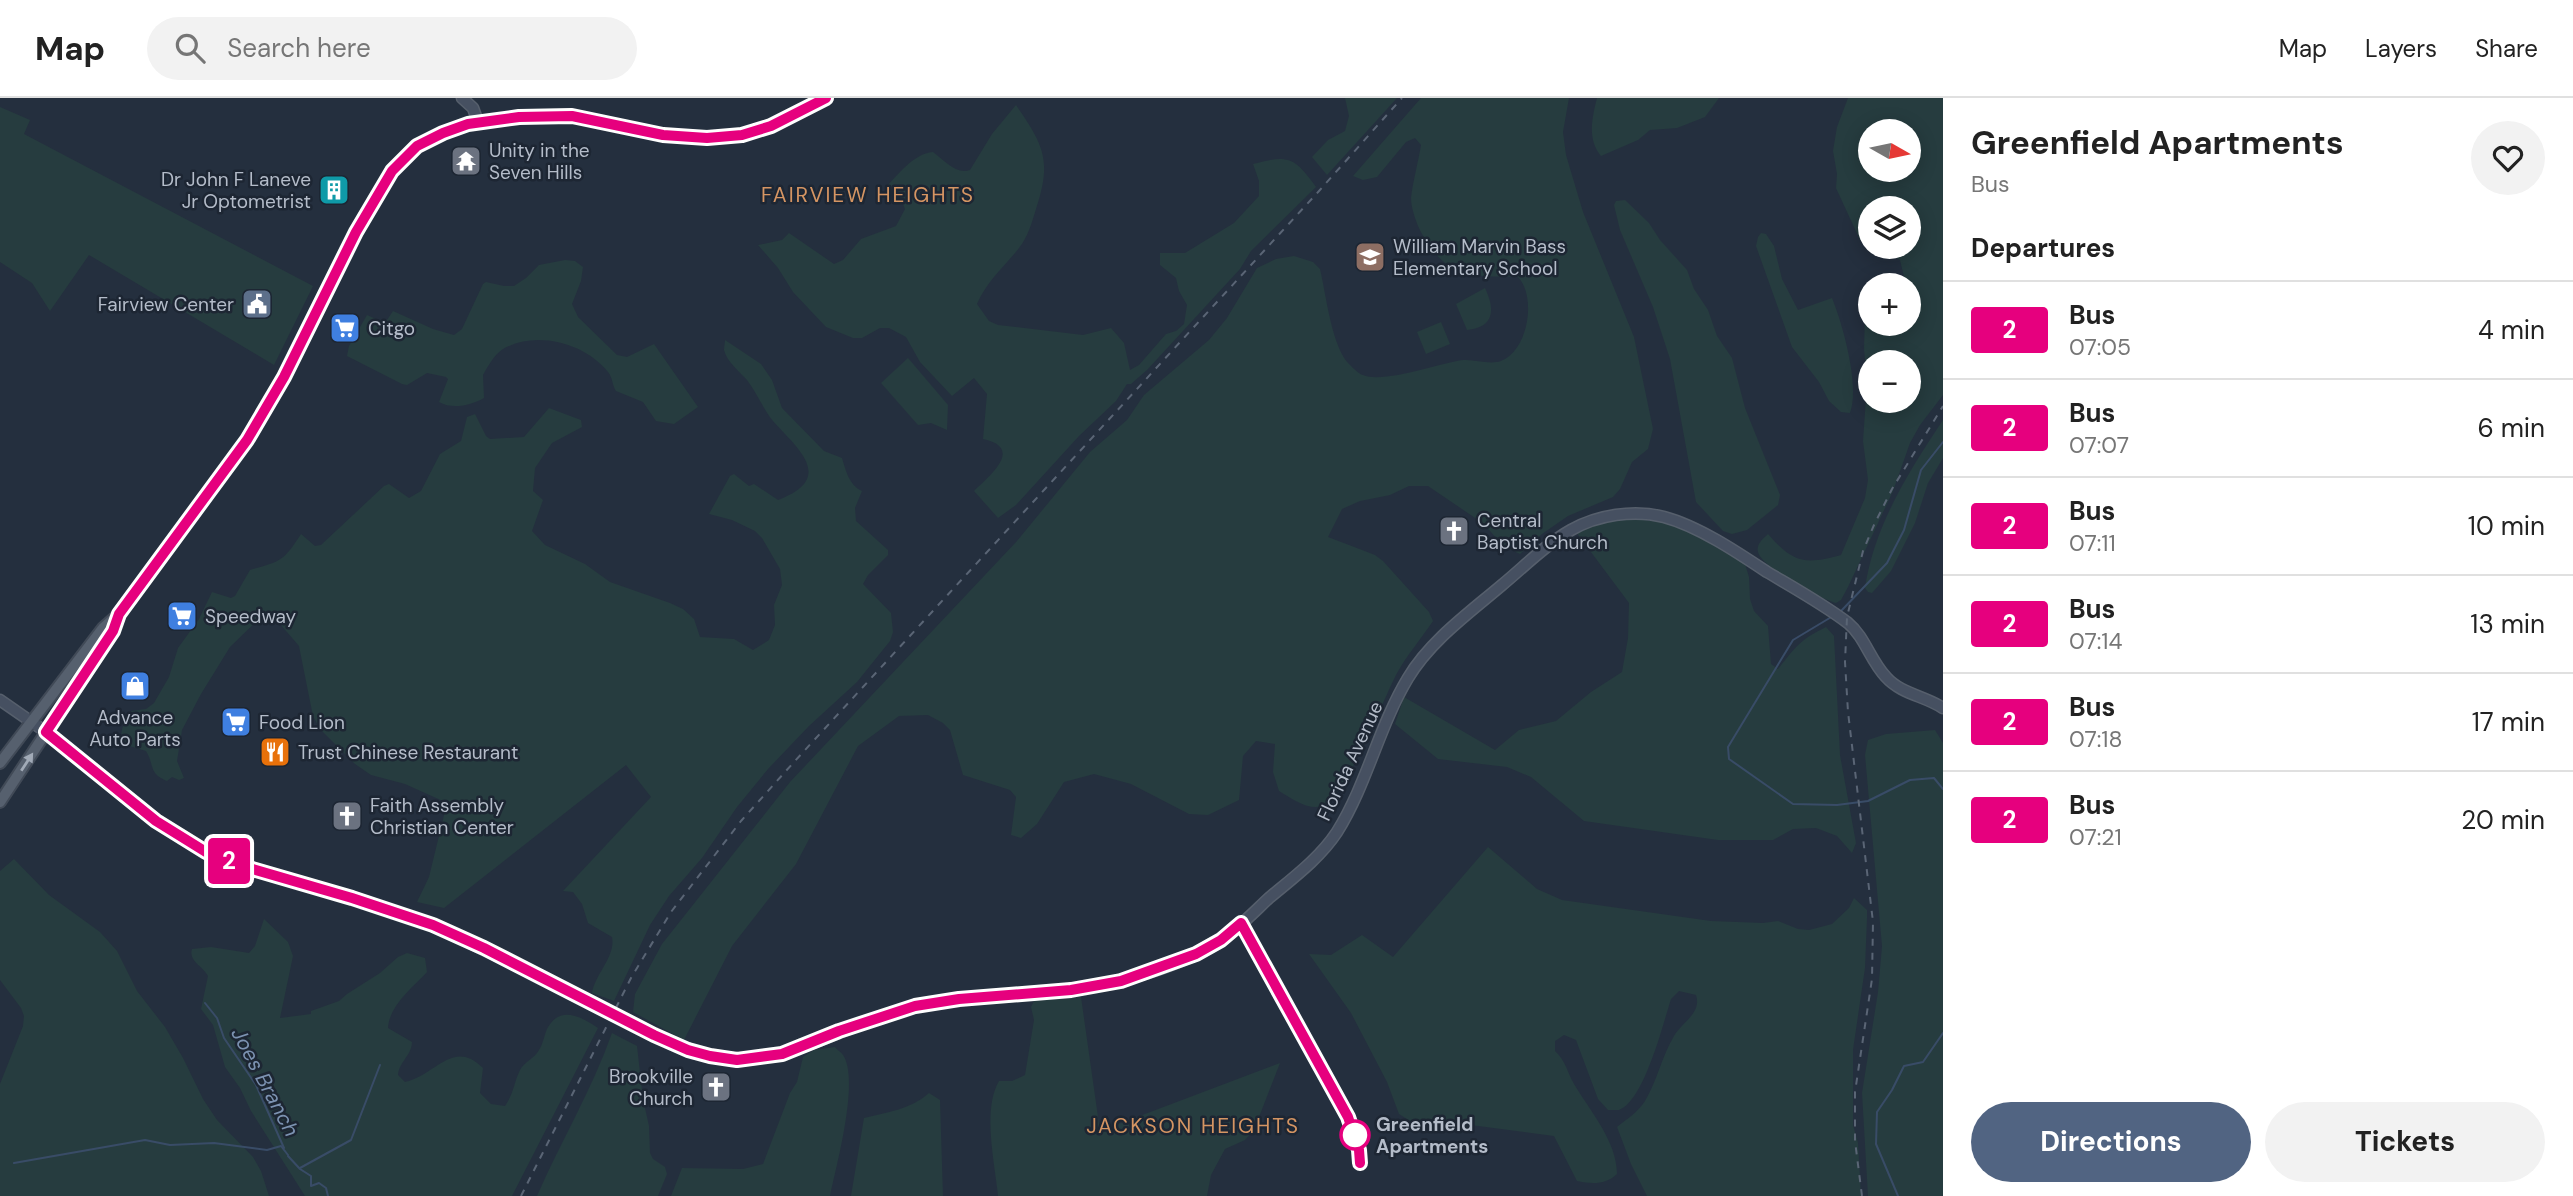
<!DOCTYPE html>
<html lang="en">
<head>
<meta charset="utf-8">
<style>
  body { margin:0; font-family:"DM Sans",sans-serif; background:#f2f2f2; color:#222; height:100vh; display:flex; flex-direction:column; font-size:26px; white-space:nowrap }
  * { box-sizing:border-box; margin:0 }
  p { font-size:23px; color:#767676 }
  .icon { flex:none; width:38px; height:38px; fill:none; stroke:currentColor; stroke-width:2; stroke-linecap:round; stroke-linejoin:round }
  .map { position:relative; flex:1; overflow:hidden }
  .side { display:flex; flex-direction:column; background:#fff; width:630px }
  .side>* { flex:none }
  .badge { padding:0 14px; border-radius:5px; font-size:24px; line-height:46px }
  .needle { width:46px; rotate:99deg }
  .buttons { position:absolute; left:1858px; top:21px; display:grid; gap:14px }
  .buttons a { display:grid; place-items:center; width:63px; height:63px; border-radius:50%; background:#fff; box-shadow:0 4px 18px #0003; font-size:35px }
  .map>.badge { position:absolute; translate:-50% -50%; box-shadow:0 0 0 4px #fff }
  h2 { padding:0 28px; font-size:26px; line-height:63px }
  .round { display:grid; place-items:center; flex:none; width:74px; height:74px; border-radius:37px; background:#f2f2f2 }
  .head { display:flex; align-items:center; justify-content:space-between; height:119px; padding:0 28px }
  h1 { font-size:33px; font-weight:700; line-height:52px }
  .cta { display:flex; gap:14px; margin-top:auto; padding:14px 28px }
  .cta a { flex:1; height:80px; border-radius:42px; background:#516482; color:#fff; font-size:28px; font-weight:700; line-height:80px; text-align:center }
  .cta a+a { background:#f2f2f2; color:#222 }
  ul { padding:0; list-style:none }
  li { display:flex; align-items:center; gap:21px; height:98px; padding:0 28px; border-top:2px solid #e0e0e0 }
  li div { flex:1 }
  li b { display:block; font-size:26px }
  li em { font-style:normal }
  li .badge { min-width:77px; font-weight:700; text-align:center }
  header { display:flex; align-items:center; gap:42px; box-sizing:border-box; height:98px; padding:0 35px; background:#fff; border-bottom:2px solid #e0e0e0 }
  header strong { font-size:33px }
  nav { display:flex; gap:38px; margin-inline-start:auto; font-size:24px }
  .search { width:490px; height:63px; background:#f2f2f2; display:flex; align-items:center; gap:18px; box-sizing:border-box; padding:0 24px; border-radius:38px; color:#767676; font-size:26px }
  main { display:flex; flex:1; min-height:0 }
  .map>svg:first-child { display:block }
  .green { fill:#263c3f; fill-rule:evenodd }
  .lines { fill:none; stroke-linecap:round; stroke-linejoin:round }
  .stream { stroke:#394c67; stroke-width:2 }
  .secondary-casing { stroke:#565f6c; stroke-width:13 }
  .primary-casing { stroke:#414a57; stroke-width:14 }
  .secondary { stroke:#465061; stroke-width:10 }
  .primary { stroke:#56606e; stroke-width:10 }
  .rail { stroke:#5a6575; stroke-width:2; stroke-dasharray:7 7; stroke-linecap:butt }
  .secondary-bridge-casing { stroke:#565f6c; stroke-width:13; stroke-linecap:butt }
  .secondary-bridge { stroke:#465061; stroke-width:10 }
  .oneway { fill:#a1aab7 }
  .line-casing { stroke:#fff; stroke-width:16 }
  .line { stroke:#e6007e; stroke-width:10 }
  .stop-dot { fill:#fff; stroke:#e6007e; stroke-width:3.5 }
  .labels { text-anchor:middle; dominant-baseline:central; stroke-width:5; stroke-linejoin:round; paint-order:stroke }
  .poi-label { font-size:19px; fill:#b4bcc9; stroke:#1d2633; text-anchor:start }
  .street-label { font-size:19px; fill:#b4bcc9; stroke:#1d2633 }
  .stop-label { font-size:19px; font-weight:bold; fill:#b4bcc9; stroke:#1d2633; text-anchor:start }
  .neighbourhood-label { font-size:21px; letter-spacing:2px; fill:#d59563; stroke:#1d2633 }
  .water-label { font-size:21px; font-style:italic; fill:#7c92b1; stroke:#1d2633 }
</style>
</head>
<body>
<header>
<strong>Map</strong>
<div class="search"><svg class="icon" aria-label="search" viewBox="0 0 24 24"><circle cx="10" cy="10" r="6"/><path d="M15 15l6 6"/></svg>Search here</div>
<nav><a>Map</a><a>Layers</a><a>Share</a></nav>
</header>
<main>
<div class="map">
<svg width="1943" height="1098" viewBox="0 0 1943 1098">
  <rect width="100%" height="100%" fill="#242f3e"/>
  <!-- green -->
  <g class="green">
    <path d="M1345 0H1397L1327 77 1312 59 1328 42 1345 33 1349 18Z"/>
    <path d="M1421 0H1569L1563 34 1566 57 1583 114 1634 239 1653 331 1648 351 1632 364 1620 391 1613 399 1568 418 1542 436 1520 456 1503 448 1484 426 1428 388H1409L1390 397 1360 403 1342 411 1328 439 1375 457 1383 463 1429 514 1433 523C1421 541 1406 558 1396 577 1384 600 1344 702 1323 708 1308 713 1291 700 1279 693L1273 674 1275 646 1256 643 1243 658 1239 702 1208 717 1189 716 1131 686 1094 676 1064 684 1037 726 1021 740 1011 737 1016 699 1010 692 963 677 950 632 943 625 928 617 899 618 858 648 796 766 732 848 684 942 633 914 635 896 662 846 790 684 1017 443 1090 354 1127 322 1144 297 1209 242 1227 220 1257 170 1276 161 1294 158 1313 164 1320 171C1326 196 1332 251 1350 267 1353 270 1359 276 1363 277 1383 286 1440 265 1463 262 1475 261 1489 267 1501 263 1528 253 1537 199 1518 179 1472 178 1447 181 1422 136 1417 127 1411 111 1411 100 1413 83 1418 65 1421 47L1415 40 1406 44 1377 79 1363 82 1353 78Z"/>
    <path d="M1597 0H1719L1705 19 1677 30 1650 32 1638 42 1601 58C1587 41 1592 20 1597 0Z"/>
    <path d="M1848 0H1943V297L1920 327 1910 345 1893 393 1848 489 1841 502 1836 505C1822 502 1761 469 1758 454 1756 446 1763 441 1768 436 1793 465 1805 467 1841 457L1865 400 1868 382 1863 343 1867 285 1864 251 1865 213 1871 209V226H1909V187H1906L1900 162 1874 149H1909V110H1871V147L1860 142 1836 90 1837 76 1833 53 1837 29ZM1871 33H1909V72H1871ZM1871 264H1909V303H1871Z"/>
    <path d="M1016 7C1044 48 1052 62 1036 111 1032 124 1028 139 1019 150 1005 168 986 184 977 206L989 223 998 227 1083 237 1111 230 1124 245 1130 272 1139 267 1166 236 1176 233 1184 226 1187 207 1179 193 1176 180 1160 167V155H1185L1234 125 1259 98V83L1253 66C1289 56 1295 60 1316 89L1251 153 1240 171 1147 272 1131 286H1127L1116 303 1079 338 1016 407 998 420 974 393C989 378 1025 350 983 341L987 296 974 280 952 298 920 264 906 239 889 230H880L862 240H853L826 229 793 194 778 170 758 147 782 142 789 135 834 166 843 162 861 141 896 128 905 111 898 93 886 89C899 76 913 56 933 54 944 62 956 77 970 72L992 36Z"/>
    <path d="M0 9 30 22 24 36 313 188 274 267 89 157 50 213 32 185 0 164Z"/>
    <path d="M1625 102 1649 125 1660 142 1687 172 1694 191 1708 212 1717 238 1732 260 1745 310 1780 397 1778 407 1747 432 1732 436 1723 433 1696 404 1670 261 1653 209 1620 132 1614 107 1616 103Z"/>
    <path d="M1761 135 1766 136 1774 148 1782 181 1798 212 1832 200C1843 227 1860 288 1850 315L1841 314 1829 303 1819 284 1792 249 1756 148 1758 139Z"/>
    <path d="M565 162 575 163 583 169 581 183 572 206 578 219 617 257 627 259 654 246 698 309 674 326 656 323 643 304 616 293C612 287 613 280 608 274 585 245 536 232 503 251 494 257 488 268 483 277L484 300C471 307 453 312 439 304L448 281 446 279 427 275 407 287 402 286 347 258 349 248 367 217 385 225 393 213 433 231 454 237 462 231 483 186 486 184 504 188H514L526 180 539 167Z"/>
    <path d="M1485 190C1495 211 1495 229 1467 232L1456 206Z"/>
    <path d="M1441 224 1450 246 1426 256 1417 234Z"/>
    <path d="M725 242 761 266 772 282 782 310 824 353 842 360C846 373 849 387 862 393L855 410 856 423 888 452V457L868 477 863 486 891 515 893 534 890 543 857 584 809 628 768 671 737 709 702 760 669 798 650 827 614 903 592 895C595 876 616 858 612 839L588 825 582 806 573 794 563 793 651 699 626 667 444 810 417 804 429 779 446 709 445 704 405 686 371 677 355 666 320 631 313 618 299 548 274 519 265 517 261 519 230 549 201 596 182 632 177 663 184 680 179 682 172 679 167 683C148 675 155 668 146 653L123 646C118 634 125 623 131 613L146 611 154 605 169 579 178 550 199 521 212 494 231 500 235 498 250 472C281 463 283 464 301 436L315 448 321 447 384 388 389 386 409 400 421 393 440 356 461 343 467 319 475 316 486 338 490 341 524 339 549 310 581 322 582 329 552 345 535 370 533 393 543 402 532 433 545 447 585 466 610 484 670 505 683 511 694 521 700 539 734 541 753 552 769 542 775 527 774 507 782 487 780 471 762 440 755 433 732 422 709 416 730 378 734 376 749 388 754 386 778 402C836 380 798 351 773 323 763 311 757 295 747 282 740 274 727 264 724 252 724 250 725 244 725 242Z"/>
    <path d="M908 260 948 307 947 332 931 325 918 327 881 285Z"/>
    <path d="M1943 322V360L1928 385 1915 425 1891 473 1872 495 1868 494 1865 490C1874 428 1909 373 1943 322Z"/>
    <path d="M1621 420 1666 424 1689 433 1745 466 1749 479 1750 501 1754 513 1768 528 1771 566 1778 571C1795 550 1799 542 1826 529L1834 538 1840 657 1856 745 1852 755 1837 738 1816 730 1793 731 1773 742H1718L1584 723 1531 679 1507 669 1438 661 1395 626 1404 599 1495 652 1519 632 1556 623 1591 594 1622 574 1628 540 1629 505 1576 434 1596 425Z"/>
    <path d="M1935 632 1943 645V1098H1868L1862 995 1878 894 1882 848 1865 657 1868 642 1886 636Z"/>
    <path d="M1488 749 1537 791 1562 802 1711 823 1763 825 1778 823 1798 831 1809 832 1832 826 1849 810 1854 800 1867 812V820L1865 870 1853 952V1027L1858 1045 1861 1098H1647L1631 1066 1617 1029C1627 1021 1638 1014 1645 1003 1657 983 1662 958 1674 938 1682 924 1702 915 1696 897L1679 893 1671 901C1663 926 1644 1003 1619 1012 1617 1012 1610 1012 1608 1012L1598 1001 1576 942 1564 937 1555 943V953C1566 963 1567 974 1574 986 1590 1013 1617 1043 1617 1076 1606 1087 1591 1086 1577 1083L1554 1038 1463 1026 1410 1023 1399 1016 1387 984 1351 915 1309 856 1331 857 1362 837 1393 859Z"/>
    <path d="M14 761 49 797 100 834 117 853 137 893 165 929 183 960 203 1001 217 1022 253 1059 261 1073 269 1098H0V986L23 928 24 918 21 910 0 882V773Z"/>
    <path d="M264 821 288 844 293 858 280 920 311 916V913L339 903 347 896 380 875 398 859 407 855 425 860 427 874C412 890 389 908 388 930L412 944C412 957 399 964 398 977L405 984C436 977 453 940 483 970L480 995 491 1006 505 1008C514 995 514 984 520 972 524 964 535 960 539 952 543 946 544 938 547 931 560 907 580 918 598 930L512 1098H305L251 1013 240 990 225 969 213 927 201 911 208 878C203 868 188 863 192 851L211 849 249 855 255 848Z"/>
    <path d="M1081 899 1100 1033 1280 965 1254 1032 1245 1042 1225 1051 1211 1077 1207 1098H998C995 1066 982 1012 999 983H1012L1025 977 1034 922 1031 909 1034 903Z"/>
    <path d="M612 935 637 948 643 1001 649 1028 650 1055 653 1061 665 1069 667 1076 658 1098H537C561 1043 592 992 612 935Z"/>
    <path d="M835 949C835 950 843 956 843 957 860 982 836 1068 830 1098H671L682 1070 743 1071 763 1066 790 995 797 984 803 959 814 952Z"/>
    <path d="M929 995 940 1002 943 1098H851L864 1020C887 1014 910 1012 929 995Z"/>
  </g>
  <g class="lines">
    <!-- stream -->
    <g class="stream">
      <path d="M1841 513 1887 465 1904 432 1921 372 1943 344"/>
      <path d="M1833 518 1793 542 1728 649 1729 661 1793 706 1837 707 1868 703 1910 682 1934 680 1943 691"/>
      <path d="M205 905 217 920 224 940 256 987 284 1050"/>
      <path d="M288 1058 300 1071 311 1078V1088L319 1085 326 1090 328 1098"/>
      <path d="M14 1065 145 1042 170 1047 214 1045 267 1052 281 1048 288 1057"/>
      <path d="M300 1070 351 1042 380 967"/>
      <path d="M1898 1098 1876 1046 1877 1014 1892 992 1904 968 1923 964 1943 935"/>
    </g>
    <!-- secondary casing -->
    <g class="secondary-casing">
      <g id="secondary">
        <path d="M462 0 473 10 478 24"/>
        <path d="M0 602 46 634 156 723 206 754 242 768 352 799 433 827 587 902"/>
        <path d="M640 929C669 946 702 961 737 962 793 962 855 923 912 909 945 901 980 899 1014 897 1084 891 1158 882 1219 843 1237 832 1253 815 1269 800 1293 780 1320 760 1337 734 1367 686 1379 628 1408 580 1430 543 1469 515 1502 487 1524 469 1546 446 1571 432 1597 417 1634 411 1664 419 1698 428 1737 454 1767 474 1794 490 1823 506 1848 525 1865 539 1870 562 1886 579 1901 596 1925 598 1943 610"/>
      </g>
    </g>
    <!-- primary casing -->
    <g class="primary-casing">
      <g id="primary">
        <path d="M0 665 103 530 119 516 247 342 284 279 356 134 392 73 417 48 443 35 468 26 519 19 572 18 663 37 707 40 742 37 771 28 826 0"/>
        <path d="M0 704 113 533 118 517"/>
      </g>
    </g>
    <!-- secondary -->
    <use href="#secondary" class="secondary"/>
    <!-- primary -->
    <use href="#primary" class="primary"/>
    <!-- rail -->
    <g class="rail">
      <path d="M521 1098 631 880 671 814 741 723 794 664 1319 93 1402 0"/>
      <path d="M1862 1098 1855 1043V994L1872 881 1873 824 1848 614 1845 564 1847 519 1863 453 1874 427 1892 391 1943 308"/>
    </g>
    <!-- secondary-bridge casing -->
    <g class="secondary-bridge-casing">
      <path id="secondary-bridge" d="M587 902 640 929"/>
    </g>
    <!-- secondary-bridge -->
    <use href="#secondary-bridge" class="secondary-bridge"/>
  </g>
  <!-- one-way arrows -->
  <defs><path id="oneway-solid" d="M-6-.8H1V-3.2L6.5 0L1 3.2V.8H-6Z" transform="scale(1.75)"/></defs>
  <use class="oneway" href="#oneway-solid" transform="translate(27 664) rotate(-57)"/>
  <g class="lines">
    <!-- line casing -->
    <g class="line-casing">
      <path id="line" d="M826 0 771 28 742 37 707 40 663 37 572 18 519 19 468 26 443 35 417 48 392 73 356 134 284 279 247 342 119 516 113 533 46 634 156 723 206 754 242 768 352 800 433 827 484 850 654 937 688 952 710 958 737 962 782 956 839 933 915 908 959 901 1071 892 1121 883 1196 856 1221 842 1241 825 1348 1019 1359 1052 1360 1065"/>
    </g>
    <!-- line -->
    <use href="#line" class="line"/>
  </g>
  <!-- icons -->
  <defs>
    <g id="temple-square" transform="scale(1.575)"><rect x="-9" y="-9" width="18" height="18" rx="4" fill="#6b7280" stroke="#1d2633"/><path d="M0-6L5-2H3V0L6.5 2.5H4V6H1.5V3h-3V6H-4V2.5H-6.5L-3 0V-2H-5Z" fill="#fff"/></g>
    <g id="building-square" transform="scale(1.575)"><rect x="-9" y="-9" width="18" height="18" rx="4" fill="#0f9aa8" stroke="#1d2633"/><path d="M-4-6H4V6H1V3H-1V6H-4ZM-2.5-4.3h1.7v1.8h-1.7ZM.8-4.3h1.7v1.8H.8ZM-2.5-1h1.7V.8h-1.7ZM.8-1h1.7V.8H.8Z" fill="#fff"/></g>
    <g id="school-square" transform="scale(1.575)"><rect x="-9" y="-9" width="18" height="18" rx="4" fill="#8d6e63" stroke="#1d2633"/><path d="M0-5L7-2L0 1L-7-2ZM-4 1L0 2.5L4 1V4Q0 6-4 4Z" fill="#fff"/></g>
    <g id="civic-square" transform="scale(1.575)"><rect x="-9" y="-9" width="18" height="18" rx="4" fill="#5c6f8a" stroke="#1d2633"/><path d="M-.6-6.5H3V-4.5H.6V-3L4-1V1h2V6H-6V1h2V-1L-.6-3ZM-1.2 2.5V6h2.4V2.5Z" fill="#fff"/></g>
    <g id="supermarket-square" transform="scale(1.575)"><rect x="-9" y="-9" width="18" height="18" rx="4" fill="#3f7fe0" stroke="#1d2633"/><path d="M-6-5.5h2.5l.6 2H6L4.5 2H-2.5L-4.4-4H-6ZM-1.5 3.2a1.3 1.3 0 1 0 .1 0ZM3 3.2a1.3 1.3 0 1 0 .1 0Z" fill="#fff"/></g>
    <g id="church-square" transform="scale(1.575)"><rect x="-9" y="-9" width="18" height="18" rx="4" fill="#6b7280" stroke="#1d2633"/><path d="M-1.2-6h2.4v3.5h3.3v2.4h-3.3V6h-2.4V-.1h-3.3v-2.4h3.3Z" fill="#fff"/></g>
    <g id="shop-square" transform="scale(1.575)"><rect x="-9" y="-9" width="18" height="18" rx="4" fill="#3f7fe0" stroke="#1d2633"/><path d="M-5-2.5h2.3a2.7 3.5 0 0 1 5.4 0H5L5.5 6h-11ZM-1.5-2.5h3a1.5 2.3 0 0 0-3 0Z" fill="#fff"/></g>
    <g id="restaurant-square" transform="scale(1.575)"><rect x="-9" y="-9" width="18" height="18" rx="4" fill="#e8710a" stroke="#1d2633"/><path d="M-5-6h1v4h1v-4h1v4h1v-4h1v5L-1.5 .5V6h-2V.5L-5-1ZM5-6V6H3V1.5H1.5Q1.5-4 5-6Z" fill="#fff"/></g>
  </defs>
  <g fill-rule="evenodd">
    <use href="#temple-square" x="466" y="63"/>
    <use href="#building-square" x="334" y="92"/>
    <use href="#school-square" x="1370" y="159"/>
    <use href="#civic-square" x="257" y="206"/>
    <use href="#supermarket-square" x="345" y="230"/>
    <use href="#church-square" x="1454" y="433"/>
    <use href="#supermarket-square" x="182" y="518"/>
    <use href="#shop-square" x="135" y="588"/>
    <use href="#supermarket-square" x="236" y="624"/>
    <use href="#restaurant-square" x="275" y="654"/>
    <use href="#church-square" x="347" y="718"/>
    <use href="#church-square" x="716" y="989"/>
  </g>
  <!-- markers -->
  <circle class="stop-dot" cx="1355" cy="1037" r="14"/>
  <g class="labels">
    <!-- poi labels -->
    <g class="poi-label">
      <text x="489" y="52">Unity in the<tspan x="489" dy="22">Seven Hills</tspan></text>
      <text x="311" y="81" text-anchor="end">Dr John F Laneve<tspan x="311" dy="22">Jr Optometrist</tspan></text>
      <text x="1393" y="148">William Marvin Bass<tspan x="1393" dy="22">Elementary School</tspan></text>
      <text x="234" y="206" text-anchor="end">Fairview Center</text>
      <text x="368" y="230">Citgo</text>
      <text x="1477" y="422">Central<tspan x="1477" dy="22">Baptist Church</tspan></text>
      <text x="205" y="518">Speedway</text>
      <text x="135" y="619" text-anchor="middle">Advance<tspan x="135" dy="22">Auto Parts</tspan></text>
      <text x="259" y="624">Food Lion</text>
      <text x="298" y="654">Trust Chinese Restaurant</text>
      <text x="370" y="707">Faith Assembly<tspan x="370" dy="22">Christian Center</tspan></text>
      <text x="693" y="978" text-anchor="end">Brookville<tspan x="693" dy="22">Church</tspan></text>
    </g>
    <!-- street labels -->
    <g class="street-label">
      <text transform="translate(1350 663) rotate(-65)">Florida Avenue</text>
    </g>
    <!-- stop labels -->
    <g class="stop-label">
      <text x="1376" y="1026">Greenfield<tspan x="1376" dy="22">Apartments</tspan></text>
    </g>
    <!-- neighbourhood labels -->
    <g class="neighbourhood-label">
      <text x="868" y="97">FAIRVIEW HEIGHTS</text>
      <text x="1193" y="1028">JACKSON HEIGHTS</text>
    </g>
    <!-- water labels -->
    <g class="water-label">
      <text transform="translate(265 984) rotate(62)">Joes Branch</text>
    </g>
  </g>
</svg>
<div class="buttons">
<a><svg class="needle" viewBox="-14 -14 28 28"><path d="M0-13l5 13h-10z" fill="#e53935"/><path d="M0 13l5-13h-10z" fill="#767676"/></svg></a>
<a><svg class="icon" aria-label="layers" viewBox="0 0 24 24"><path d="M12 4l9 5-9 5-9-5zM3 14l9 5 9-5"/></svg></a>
<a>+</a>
<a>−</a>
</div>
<b class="badge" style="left:229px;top:763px;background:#e6007e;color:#fff">2</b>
</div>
<section class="side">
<div class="head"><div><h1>Greenfield Apartments</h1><p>Bus</p></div><a class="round"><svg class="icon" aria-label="heart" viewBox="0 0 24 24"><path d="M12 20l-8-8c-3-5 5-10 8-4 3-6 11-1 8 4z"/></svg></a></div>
<h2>Departures</h2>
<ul>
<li><span class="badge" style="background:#e6007e;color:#fff">2</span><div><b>Bus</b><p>07:05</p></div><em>4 min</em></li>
<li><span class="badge" style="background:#e6007e;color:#fff">2</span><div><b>Bus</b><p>07:07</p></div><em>6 min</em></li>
<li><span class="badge" style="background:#e6007e;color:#fff">2</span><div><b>Bus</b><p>07:11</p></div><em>10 min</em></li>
<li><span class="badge" style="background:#e6007e;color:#fff">2</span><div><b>Bus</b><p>07:14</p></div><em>13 min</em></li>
<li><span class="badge" style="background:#e6007e;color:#fff">2</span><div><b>Bus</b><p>07:18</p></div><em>17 min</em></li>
<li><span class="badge" style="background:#e6007e;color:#fff">2</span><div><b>Bus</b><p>07:21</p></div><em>20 min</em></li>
</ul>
<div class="cta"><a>Directions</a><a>Tickets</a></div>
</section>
</main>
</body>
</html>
